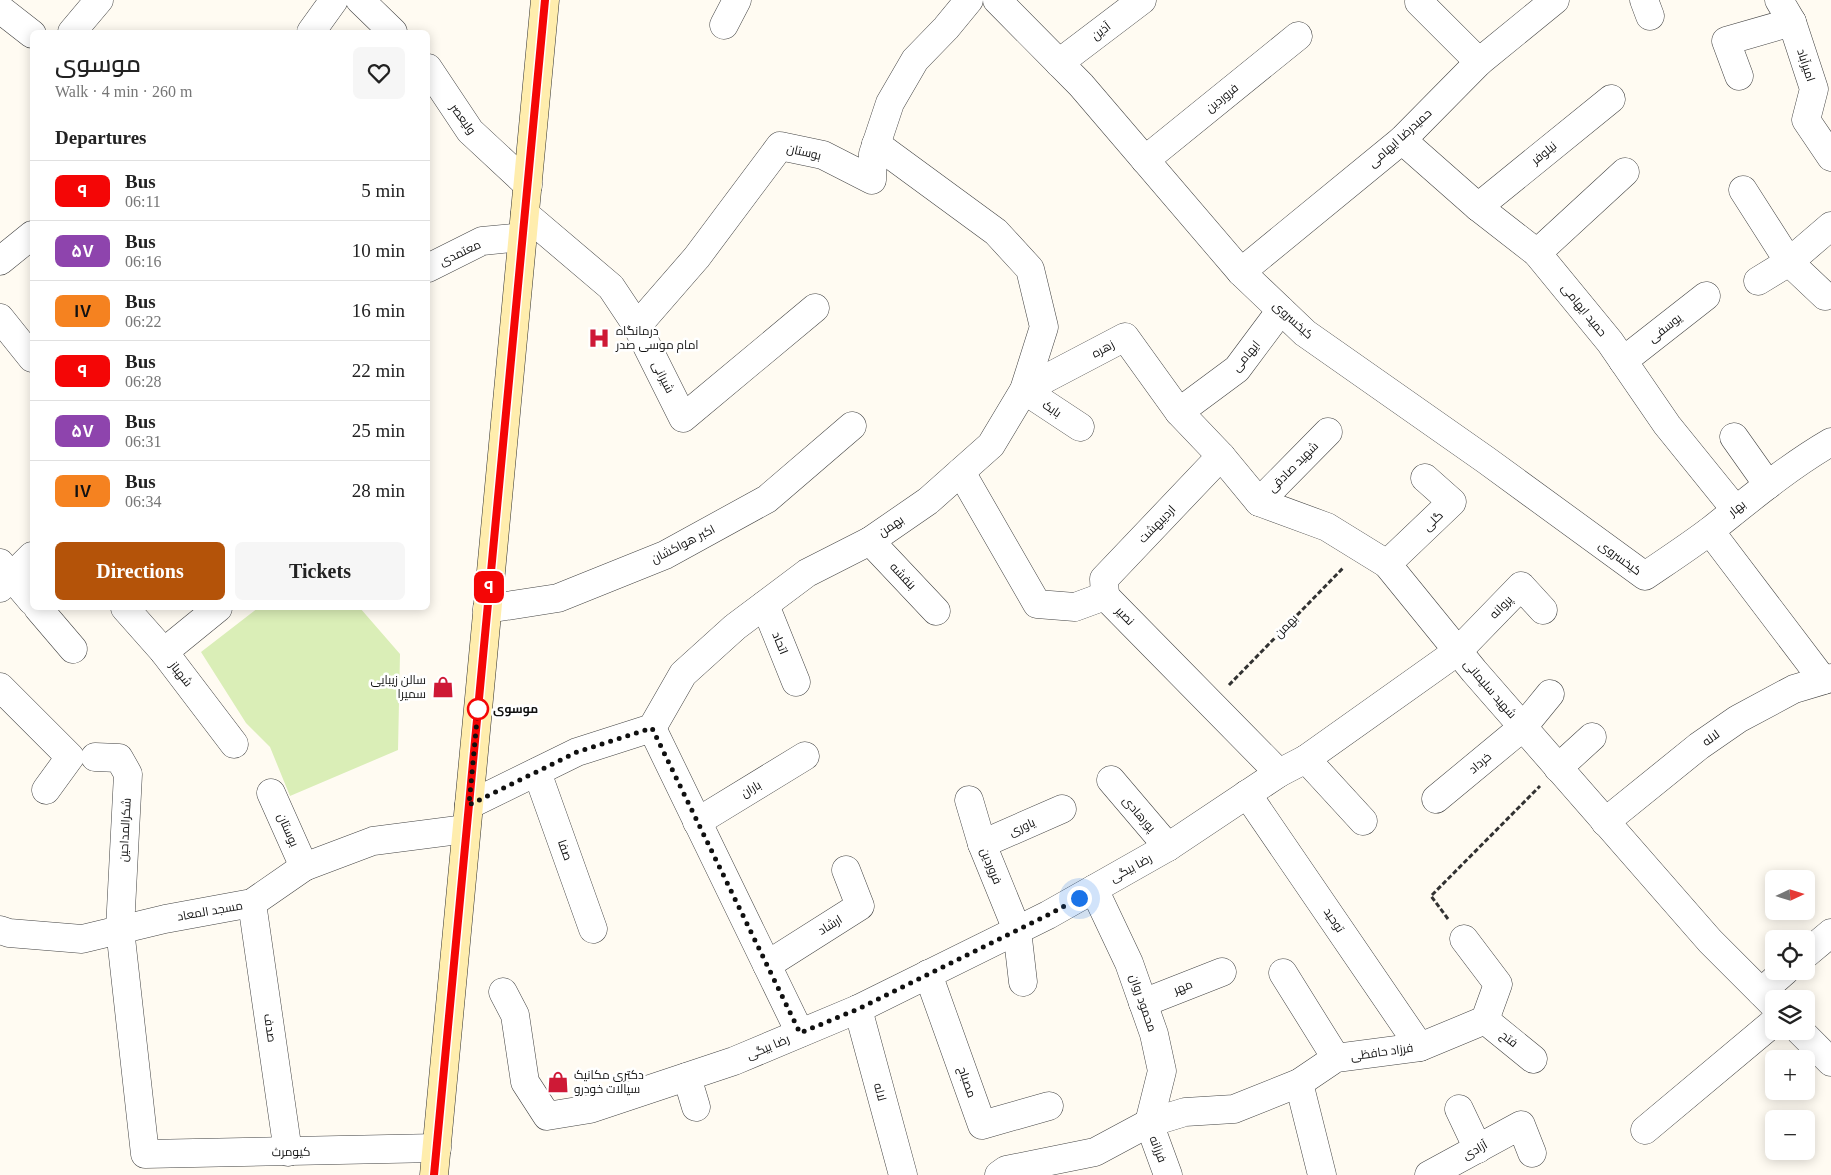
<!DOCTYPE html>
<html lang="en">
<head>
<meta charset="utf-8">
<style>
  body { margin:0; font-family:"Times New Roman",Cairo,serif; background:#f6f6f6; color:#222; height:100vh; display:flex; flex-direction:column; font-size:19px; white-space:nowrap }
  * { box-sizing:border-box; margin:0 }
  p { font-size:16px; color:#767676 }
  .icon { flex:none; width:28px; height:28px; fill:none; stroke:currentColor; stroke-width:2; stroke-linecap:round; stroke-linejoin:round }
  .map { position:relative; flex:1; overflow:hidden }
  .side { position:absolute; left:30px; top:30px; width:400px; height:580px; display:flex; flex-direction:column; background:#fff; border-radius:8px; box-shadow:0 2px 12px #0003 }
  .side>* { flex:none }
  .badge { padding:0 10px; border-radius:8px; font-size:18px; line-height:32px }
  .needle { width:32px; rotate:86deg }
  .tools { position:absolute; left:1765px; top:870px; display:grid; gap:10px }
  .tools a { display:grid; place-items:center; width:50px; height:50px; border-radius:8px; background:#fff; box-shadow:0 2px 12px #0003; font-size:25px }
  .you { position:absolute; width:25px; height:25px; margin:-12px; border:4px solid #fff; border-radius:50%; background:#1a73e8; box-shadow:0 0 0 8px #1a73e833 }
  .map>.badge { position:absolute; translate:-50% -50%; box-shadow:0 0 0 2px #fff }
  h2 { padding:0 25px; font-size:19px; line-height:45px }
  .round { display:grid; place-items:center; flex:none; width:52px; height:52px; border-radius:8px; background:#f6f6f6 }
  .headline { display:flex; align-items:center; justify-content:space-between; height:85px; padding:0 25px }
  h1 { font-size:24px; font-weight:600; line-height:38px }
  .primary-button { display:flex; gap:10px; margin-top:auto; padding:10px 25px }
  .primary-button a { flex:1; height:58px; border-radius:8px; background:#b45309; color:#fff; font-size:20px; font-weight:600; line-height:58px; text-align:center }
  .primary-button a+a { background:#f6f6f6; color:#222 }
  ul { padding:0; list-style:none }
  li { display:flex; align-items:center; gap:15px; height:60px; padding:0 25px; border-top:1px solid #e0e0e0 }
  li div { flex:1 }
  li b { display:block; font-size:19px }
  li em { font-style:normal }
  li .badge { min-width:55px; font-weight:700; text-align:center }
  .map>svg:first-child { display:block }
  .green { fill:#daeeb7 }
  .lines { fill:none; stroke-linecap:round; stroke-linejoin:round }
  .street-casing { stroke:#434343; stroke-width:29 }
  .secondary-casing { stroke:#323232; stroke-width:29 }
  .path { stroke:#323232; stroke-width:3; stroke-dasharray:5 2.5; stroke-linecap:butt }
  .street { stroke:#fff; stroke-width:28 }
  .secondary { stroke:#ffedad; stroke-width:28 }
  .line-casing { stroke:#fff; stroke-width:11 }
  .line { stroke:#f40606; stroke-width:8 }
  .walk { stroke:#101010; stroke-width:5; stroke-dasharray:0 9 }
  .stop-dot { fill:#fff; stroke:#f40606; stroke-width:2.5 }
  .labels { text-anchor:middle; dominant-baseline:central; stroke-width:5; stroke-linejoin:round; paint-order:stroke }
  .street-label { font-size:12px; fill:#101010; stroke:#fff }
  .poi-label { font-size:12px; fill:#101010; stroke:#fff; text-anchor:start }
  .stop-label { font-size:12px; font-weight:bold; fill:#101010; stroke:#fff; text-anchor:start }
</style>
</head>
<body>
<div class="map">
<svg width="1831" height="1175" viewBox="0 0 1831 1175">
  <rect width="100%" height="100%" fill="#fffbf2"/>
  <!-- green -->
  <path class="green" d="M258 608H360L400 654 398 750 290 796 270 747 246 723 201 652Z"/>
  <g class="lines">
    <!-- street casing -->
    <g class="street-casing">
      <g id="street">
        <path d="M360 0 393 32"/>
        <path d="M997 0 1081 85 1241 272 1305 333 1486 460 1645 576C1667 561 1690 546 1711 530 1750 499 1788 467 1831 442"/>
        <path d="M1644 0 1650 16"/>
        <path d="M1779 0 1792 22 1814 89 1806 120 1831 157"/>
        <path d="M1419 2 1479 62"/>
        <path d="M0 9 32 34"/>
        <path d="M724 25 737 0"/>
        <path d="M72 32 99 0"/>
        <path d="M311 32 334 0"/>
        <path d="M1059 63 1142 0"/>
        <path d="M428 68 470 131 528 185"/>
        <path d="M1739 76 1726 41 1792 22"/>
        <path d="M1402 140 1478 207 1537 253 1610 342 1667 425 1735 509"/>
        <path d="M1145 160 1298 36"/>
        <path d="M1743 190 1789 262 1825 296"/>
        <path d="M1478 207 1611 99"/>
        <path d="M525 214 611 287 637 326 683 418 815 308"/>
        <path d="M1537 253 1625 172"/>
        <path d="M0 261 32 235"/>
        <path d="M428 268 482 241 523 237"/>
        <path d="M1241 272 1402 140 1479 62 1555 0"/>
        <path d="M1758 281 1789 262 1831 226"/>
        <path d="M0 318 32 358"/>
        <path d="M637 326 697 257 780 146 823 155 872 180 873 154 890 103 915 60 946 28 969 0"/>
        <path d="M1623 361 1706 296"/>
        <path d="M1179 412 1237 369 1281 310"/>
        <path d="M1080 427 1024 390 1125 337 1179 412 1221 456 1259 502 1327 527 1387 564 1474 671 1710 941 1774 1005"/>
        <path d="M1734 437 1768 485"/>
        <path d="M961 472 1037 604 1075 607 1105 596 1279 773"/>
        <path d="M1259 502 1328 432"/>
        <path d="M1710 531 1823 680"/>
        <path d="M870 541 936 611"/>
        <path d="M0 563 32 601"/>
        <path d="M1387 564 1452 502 1425 478"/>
        <path d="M0 588 32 556"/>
        <path d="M1105 596 1104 579 1221 456"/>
        <path d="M765 605 796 682"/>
        <path d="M38 608 73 649"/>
        <path d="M125 608 164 652 234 744"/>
        <path d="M487 609 558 598 665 555 767 499 852 426"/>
        <path d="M164 652 218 608"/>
        <path d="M0 687 70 757 46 790"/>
        <path d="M652 728 800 1033"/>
        <path d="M95 757 119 758 128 774 120 929 145 1154 437 1148"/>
        <path d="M1306 759 1363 821"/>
        <path d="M1558 768 1592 737"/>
        <path d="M537 772 593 929"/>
        <path d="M1111 780 1168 847"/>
        <path d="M271 793 304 867"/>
        <path d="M1247 794 1420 1047"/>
        <path d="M1436 799 1523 727 1550 694"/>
        <path d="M969 800 982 844 1017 930 1023 982"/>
        <path d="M469 805 577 752 652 728 683 674 735 627 807 573 870 541 928 501 991 445 1024 390 1044 327 1030 269 996 232 876 144"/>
        <path d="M697 822 805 756"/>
        <path d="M1605 822 1699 746 1738 719 1794 689 1831 678"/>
        <path d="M982 844 1062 809"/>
        <path d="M1094 889 1129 963 1154 1034 1162 1071 1149 1123 1168 1175"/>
        <path d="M252 903 288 1152"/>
        <path d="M0 930 9 933 82 939 165 919 252 903 304 867 373 841 466 829"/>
        <path d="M1806 954 1831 933"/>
        <path d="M767 965 860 906 846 870"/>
        <path d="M1283 973 1336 1058"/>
        <path d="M928 974 982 1125 1049 1106"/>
        <path d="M503 992 515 1015 525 1082 547 1116 590 1109 734 1061 858 1009 1048 915 1168 847 1279 773 1306 759 1458 651 1521 586 1543 610"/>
        <path d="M1761 992 1785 971"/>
        <path d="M1143 1003 1222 972"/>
        <path d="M858 1009 903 1175"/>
        <path d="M1485 1020 1533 1059"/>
        <path d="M1800 1031 1831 1062"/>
        <path d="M687 1077 696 1107"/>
        <path d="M1299 1083 1322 1175"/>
        <path d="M1459 1109 1478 1149"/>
        <path d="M1645 1130 1774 1022"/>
        <path d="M999 1175 1006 1170 1095 1152 1149 1123 1185 1112 1234 1109 1299 1083 1336 1058 1420 1047 1485 1020 1498 984 1464 939"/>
        <path d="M1429 1175 1521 1125 1532 1153"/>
      </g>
    </g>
    <!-- secondary casing -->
    <g class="secondary-casing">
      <path id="secondary" d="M434 1175 545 0"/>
    </g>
    <!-- path -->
    <g class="path">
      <path d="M1229 685 1343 568"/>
      <path d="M1448 919 1431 896 1540 786"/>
    </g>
    <!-- street -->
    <use href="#street" class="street"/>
    <!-- secondary -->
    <use href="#secondary" class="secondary"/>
  </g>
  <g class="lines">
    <!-- line casing -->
    <g class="line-casing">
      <path id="line" d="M434 1175 545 0"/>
    </g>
    <!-- line -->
    <use href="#line" class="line"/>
    <!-- walk -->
    <path class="walk" d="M478 709 469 805 577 752 652 728 800 1033 858 1009 1048 915 1079 898"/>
  </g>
  <!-- icons -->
  <defs>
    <g id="hospital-bare" transform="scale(1.725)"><path d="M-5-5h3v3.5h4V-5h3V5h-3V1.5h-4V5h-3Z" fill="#ce1936" stroke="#fff" stroke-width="2.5" paint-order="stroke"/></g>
    <g id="shop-bare" transform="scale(1.725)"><path d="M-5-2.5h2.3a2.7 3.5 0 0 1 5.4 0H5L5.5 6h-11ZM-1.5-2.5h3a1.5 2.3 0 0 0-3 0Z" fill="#ce1936" stroke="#fff" stroke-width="2.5" paint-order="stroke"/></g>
  </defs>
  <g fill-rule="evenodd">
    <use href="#hospital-bare" x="599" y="338"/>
    <use href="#shop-bare" x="443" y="687"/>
    <use href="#shop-bare" x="558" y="1082"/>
  </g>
  <!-- markers -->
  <circle class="stop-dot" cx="478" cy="709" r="10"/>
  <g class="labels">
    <!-- street labels -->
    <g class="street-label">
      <text transform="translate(1101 31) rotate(-37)">آذین</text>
      <text transform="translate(1806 65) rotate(72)">امیرآباد</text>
      <text transform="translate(1222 98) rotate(-39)">فروردین</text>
      <text transform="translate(463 119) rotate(54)">ولیعصر</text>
      <text transform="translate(1400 138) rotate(-42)">حمیدرضا ایهامی</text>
      <text transform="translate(804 152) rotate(13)">بوستان</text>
      <text transform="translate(1544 153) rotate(-39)">نیلوفر</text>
      <text transform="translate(460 253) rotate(-25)">معتمدی</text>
      <text transform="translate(1584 310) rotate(51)">حمید ایهامی</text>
      <text transform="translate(1293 320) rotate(42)">کیخسروی</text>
      <text transform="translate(1665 328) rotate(-38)">یوسفی</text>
      <text transform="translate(1103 349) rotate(-28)">زهره</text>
      <text transform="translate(1246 356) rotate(-50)">ایهامی</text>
      <text transform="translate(663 377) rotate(63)">شیرانی</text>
      <text transform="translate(1052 409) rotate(34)">بابک</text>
      <text transform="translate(1293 467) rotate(-45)">شهید صادقی</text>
      <text transform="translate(1737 508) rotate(-38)">بهار</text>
      <text transform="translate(1433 521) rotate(-44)">گلی</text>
      <text transform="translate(1157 524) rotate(-46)">اردیبهشت</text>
      <text transform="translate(891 526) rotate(-34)">بهمن</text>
      <text transform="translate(683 544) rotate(-27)">اکبر هواکشان</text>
      <text transform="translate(1620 558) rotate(36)">کیخسروی</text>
      <text transform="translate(903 576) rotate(47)">بنفشه</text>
      <text transform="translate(1501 607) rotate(-46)">پروانه</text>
      <text transform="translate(1125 616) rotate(46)">نصیر</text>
      <text transform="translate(1286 626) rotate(-46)">بهمن</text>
      <text transform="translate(780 643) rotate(68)">اتحاد</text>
      <text transform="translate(181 674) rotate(52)">شهباز</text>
      <text transform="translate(1490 689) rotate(49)">شهید سلیمانی</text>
      <text transform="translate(1711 738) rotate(-36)">لاله</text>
      <text transform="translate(1480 763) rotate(-40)">خرداد</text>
      <text transform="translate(751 789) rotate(-31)">باران</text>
      <text transform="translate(1139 814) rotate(49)">پورهادی</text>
      <text transform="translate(1022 827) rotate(-24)">یاوری</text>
      <text transform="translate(125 830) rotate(-87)">شکرالمداحین</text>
      <text transform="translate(288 830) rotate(66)">بوستان</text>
      <text transform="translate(565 850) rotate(70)">صفا</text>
      <text transform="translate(991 866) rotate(68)">فروردین</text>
      <text transform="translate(1131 868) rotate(-29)">رضا بیگی</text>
      <text transform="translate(210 911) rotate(-10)">مسجد المعاد</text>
      <text transform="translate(1334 920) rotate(56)">توحید</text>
      <text transform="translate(830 925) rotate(-32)">ارشاد</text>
      <text transform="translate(1183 987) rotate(-22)">مهر</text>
      <text transform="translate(1143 1003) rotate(71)">محمود روان</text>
      <text transform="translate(270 1028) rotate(82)">صدف</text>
      <text transform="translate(1509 1039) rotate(38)">فتح</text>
      <text transform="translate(768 1047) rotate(-23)">رضا بیگی</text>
      <text transform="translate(1382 1052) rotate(-8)">فرزاد حافظی</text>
      <text transform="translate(967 1082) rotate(71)">مصباح</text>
      <text transform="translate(880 1092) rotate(75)">لاله</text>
      <text transform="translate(1158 1149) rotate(69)">فرزانه</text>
      <text transform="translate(1475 1150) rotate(-29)">آزادی</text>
      <text transform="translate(291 1152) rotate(-1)">کیومرث</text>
    </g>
    <!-- poi labels -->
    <g class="poi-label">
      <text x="616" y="331">درمانگاه<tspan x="616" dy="14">امام موسی صدر</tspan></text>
      <text x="426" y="680" text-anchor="end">سالن زیبایی<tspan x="426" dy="14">سمیرا</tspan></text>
      <text x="574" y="1075">دکتری مکانیک<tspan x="574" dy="14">سیالات خودرو</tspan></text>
    </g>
    <!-- stop labels -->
    <g class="stop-label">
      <text x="493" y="709">موسوی</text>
    </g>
  </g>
</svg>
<div class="tools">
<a><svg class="needle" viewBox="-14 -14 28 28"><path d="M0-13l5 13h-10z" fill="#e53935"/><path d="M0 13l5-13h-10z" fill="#767676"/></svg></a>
<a><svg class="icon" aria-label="locate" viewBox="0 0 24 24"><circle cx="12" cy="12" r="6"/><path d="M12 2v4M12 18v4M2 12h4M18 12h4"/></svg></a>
<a><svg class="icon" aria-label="layers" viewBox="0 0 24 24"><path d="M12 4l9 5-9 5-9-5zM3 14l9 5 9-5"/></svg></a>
<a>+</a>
<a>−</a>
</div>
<div class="you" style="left:1079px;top:898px"></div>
<b class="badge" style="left:489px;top:587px;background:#f40606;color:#fff">۹</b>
<section class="side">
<div class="headline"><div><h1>موسوی</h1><p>Walk · 4 min · 260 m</p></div><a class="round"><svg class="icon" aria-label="heart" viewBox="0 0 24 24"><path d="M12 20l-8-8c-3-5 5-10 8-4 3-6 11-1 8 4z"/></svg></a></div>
<h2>Departures</h2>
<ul>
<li><span class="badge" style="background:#f40606;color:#fff">۹</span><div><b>Bus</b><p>06:11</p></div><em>5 min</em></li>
<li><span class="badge" style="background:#8e44ad;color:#fff">۵۷</span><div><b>Bus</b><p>06:16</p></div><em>10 min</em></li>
<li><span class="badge" style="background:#f58220;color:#111">۱۷</span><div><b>Bus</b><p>06:22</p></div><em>16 min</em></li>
<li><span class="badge" style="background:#f40606;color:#fff">۹</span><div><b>Bus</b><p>06:28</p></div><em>22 min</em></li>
<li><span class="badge" style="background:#8e44ad;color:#fff">۵۷</span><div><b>Bus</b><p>06:31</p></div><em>25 min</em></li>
<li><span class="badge" style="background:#f58220;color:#111">۱۷</span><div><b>Bus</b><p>06:34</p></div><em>28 min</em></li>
</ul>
<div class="primary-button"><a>Directions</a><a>Tickets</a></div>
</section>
</div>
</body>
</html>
